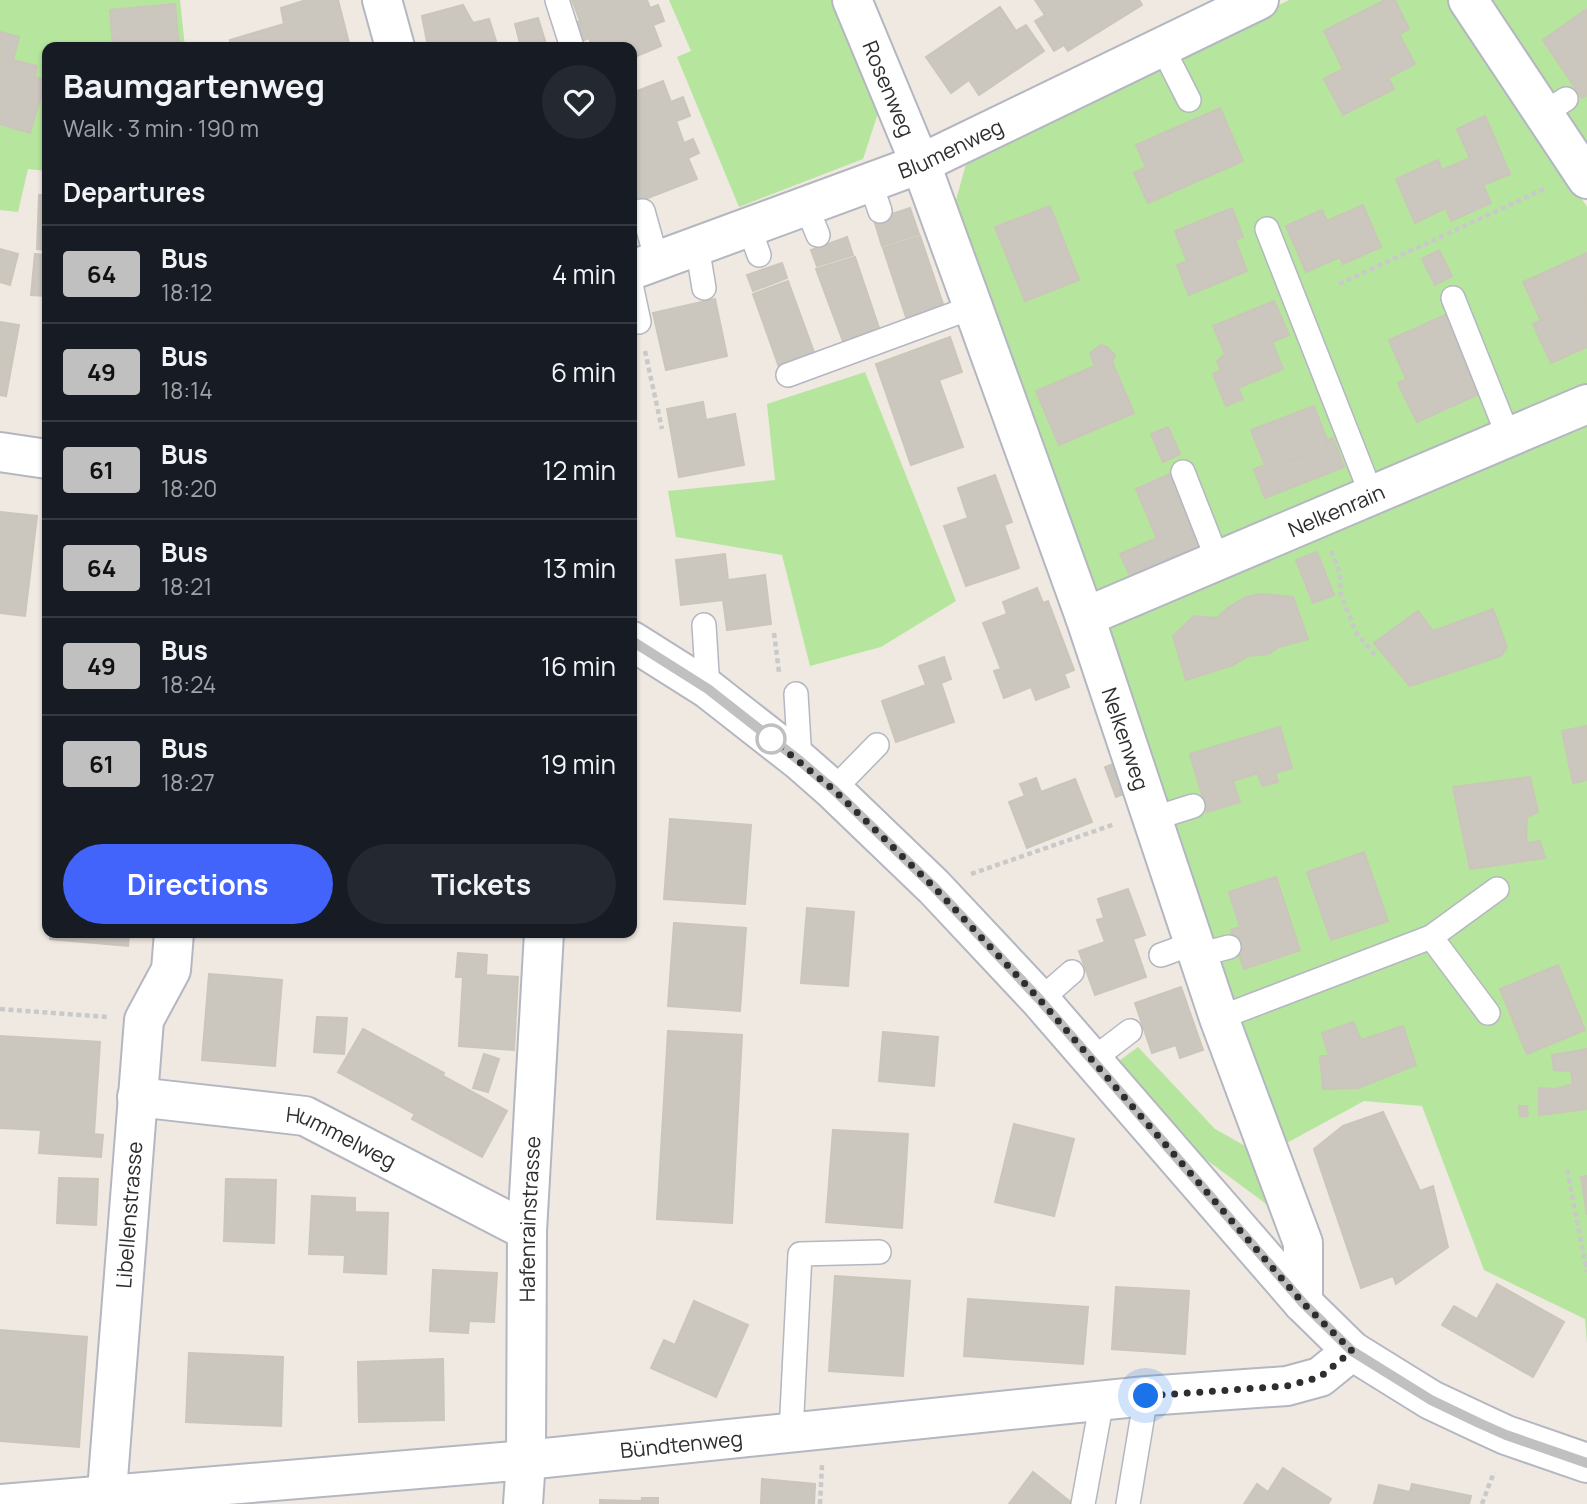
<!DOCTYPE html>
<html lang="en">
<head>
<meta charset="utf-8">
<style>
  body { margin:0; font-family:Manrope,sans-serif; background:#242831; color:#f1f3f6; height:100vh; display:flex; flex-direction:column; font-size:26px; white-space:nowrap }
  * { box-sizing:border-box; margin:0 }
  p { font-size:23px; color:#9ea1a6 }
  .icon { flex:none; width:38px; height:38px; fill:none; stroke:currentColor; stroke-width:2; stroke-linecap:round; stroke-linejoin:round }
  .map { position:relative; flex:1; overflow:hidden }
  .sheet { position:absolute; left:42px; top:42px; width:595px; height:896px; display:flex; flex-direction:column; background:#171b24; border-radius:14px; box-shadow:0 2px 5px #0004 }
  .sheet>* { flex:none }
  .badge { padding:0 14px; border-radius:5px; font-size:24px; line-height:46px }
  .you { position:absolute; width:35px; height:35px; margin:-18px; border:5px solid #fff; border-radius:50%; background:#1a73e8; box-shadow:0 0 0 10px #1a73e833 }
  .map>.badge { position:absolute; translate:-50% -50%; box-shadow:0 0 0 4px #fff }
  h2 { padding:0 21px; font-size:26px; line-height:63px }
  .round { display:grid; place-items:center; flex:none; width:74px; height:74px; border-radius:37px; background:#242831 }
  .head { display:flex; align-items:center; justify-content:space-between; height:119px; padding:0 21px }
  h1 { font-size:33px; font-weight:700; line-height:52px }
  .action { display:flex; gap:14px; margin-top:auto; padding:14px 21px }
  .action a { flex:1; height:80px; border-radius:42px; background:#4264fb; color:#fff; font-size:28px; font-weight:700; line-height:80px; text-align:center }
  .action a+a { background:#242831; color:#f1f3f6 }
  ul { padding:0; list-style:none }
  li { display:flex; align-items:center; gap:21px; height:98px; padding:0 21px; border-top:2px solid #363941 }
  li div { flex:1 }
  li b { display:block; font-size:26px }
  li em { font-style:normal }
  li .badge { min-width:77px; font-weight:700; text-align:center }
  .map>svg:first-child { display:block }
  .green { fill:#b6e59e }
  .building { fill:#cbc7bf; stroke:#cbc5ba; stroke-width:2 }
  .lines { fill:none; stroke-linecap:round; stroke-linejoin:round }
  .service-casing { stroke:#b4b7c1; stroke-width:26 }
  .minor-casing { stroke:#b4b7c1; stroke-width:42 }
  .tertiary-casing { stroke:#b4b7c1; stroke-width:42 }
  .path { stroke:#c9c9c9; stroke-width:4.5; stroke-dasharray:5 3.5; stroke-linecap:butt }
  .service { stroke:#fff; stroke-width:23 }
  .minor { stroke:#fff; stroke-width:38 }
  .tertiary { stroke:#fff; stroke-width:38 }
  .line-casing { stroke:#fff; stroke-width:16 }
  .line { stroke:#c0c0c0; stroke-width:10 }
  .walk { stroke:#2e2e2e; stroke-width:7; stroke-dasharray:0 12.6 }
  .stop-dot { fill:#fff; stroke:#c0c0c0; stroke-width:3.5 }
  .labels { text-anchor:middle; dominant-baseline:central; stroke-width:5; stroke-linejoin:round; paint-order:stroke }
  .street-label { font-size:21px; fill:#2e2e2e; stroke:#fff }
</style>
</head>
<body>
<div class="map">
<svg width="1587" height="1504" viewBox="0 0 1587 1504">
  <rect width="100%" height="100%" fill="#efe9e1"/>
  <!-- green -->
  <g class="green">
    <path d="M0 0H180L185 47H47V171L28 169 18 212 0 210Z"/>
    <path d="M669 0H833L880 107 863 159 739 207 677 57 691 51Z"/>
    <path d="M1289 0H1454L1587 207V389L1103 605 954 207 966 164Z"/>
    <path d="M1487 0H1587V149Z"/>
    <path d="M865 372 956 601 881 647 810 666 782 555 676 537 668 491 775 480 767 404Z"/>
    <path d="M1587 420V1344L1585 1319 1484 1270 1422 1106 1364 1101 1283 1145 1108 622Z"/>
    <path d="M1138 1047 1215 1129 1254 1151 1269 1206 1185 1144 1119 1061Z"/>
  </g>
  <!-- building -->
  <g class="building">
    <path d="M306 0H338L350 47H230V40L284 24 281 8Z"/>
    <path d="M572 0H647L650 8 658 5 664 21 653 25 661 46 632 58V47H593L589 38 579 42 572 23 580 21Z"/>
    <path d="M1035 0H1139L1142 5 1068 51 1064 45 1054 51 1035 21 1045 15Z"/>
    <path d="M1385 0H1395L1409 29 1399 34 1415 64 1388 78 1394 89 1343 115 1324 79 1343 69 1324 31Z"/>
    <path d="M175 4 179 47H113L110 10Z"/>
    <path d="M463 5 473 23 489 19 496 41 479 47H428L422 16Z"/>
    <path d="M1000 7 1016 31 1026 25 1044 51 979 95 969 80 951 93 926 57Z"/>
    <path d="M1587 9V95L1582 98 1543 40Z"/>
    <path d="M538 18 547 47H517H521L515 24Z"/>
    <path d="M0 32 19 37 13 60 37 66 35 77 46 80 30 133 0 124Z"/>
    <path d="M663 81 671 102 683 97 690 116 676 121 684 143 693 139 699 153 688 158 697 179 635 203 632 195V93Z"/>
    <path d="M1220 108 1243 161 1148 203 1134 173 1146 167 1136 145Z"/>
    <path d="M1485 116 1510 174 1483 185 1491 203 1451 221 1446 208 1415 223 1396 179 1438 160 1442 170 1470 158 1457 129Z"/>
    <path d="M39 195H47V250L37 249Z"/>
    <path d="M1363 205 1381 247 1343 264 1340 257 1306 272 1286 226 1322 210 1327 221Z"/>
    <path d="M1050 206 1079 280 1025 301 995 227Z"/>
    <path d="M910 208 919 234 882 246 874 220Z"/>
    <path d="M1232 208 1243 237 1235 240 1247 271 1189 295 1177 265 1187 261 1175 231Z"/>
    <path d="M920 236 944 307 907 320 883 248Z"/>
    <path d="M847 237 853 255 817 266 811 250Z"/>
    <path d="M0 249 18 254 10 285 0 282Z"/>
    <path d="M1439 250 1452 276 1435 285 1422 259Z"/>
    <path d="M1587 253V299L1541 321 1523 282Z"/>
    <path d="M35 254 47 255V296L31 295Z"/>
    <path d="M855 257 880 331 844 344 816 269Z"/>
    <path d="M782 263 787 278 753 291 747 275Z"/>
    <path d="M788 281 815 355 779 367 753 294Z"/>
    <path d="M715 299 727 356 666 370 653 313Z"/>
    <path d="M1587 299V347L1551 363 1533 324Z"/>
    <path d="M1274 301 1289 335 1272 342 1283 369 1238 388 1243 399 1226 406 1213 374 1221 370 1217 361 1225 354 1213 326Z"/>
    <path d="M1452 312 1469 350 1406 379 1389 340Z"/>
    <path d="M0 322 19 325 6 396 0 395Z"/>
    <path d="M950 337 962 372 939 380 963 447 911 465 876 364Z"/>
    <path d="M1101 345 1107 347 1115 355 1112 362 1134 413 1059 445 1036 391 1095 366 1090 353Z"/>
    <path d="M1461 354 1479 394 1417 422 1398 383Z"/>
    <path d="M703 402 706 420 735 414 744 465 679 477 667 409Z"/>
    <path d="M1314 406 1329 445 1267 470 1251 430Z"/>
    <path d="M1168 427 1180 454 1163 462 1151 434Z"/>
    <path d="M1333 438 1344 467 1265 498 1254 469 1265 465 1267 470 1329 445 1327 440Z"/>
    <path d="M1170 474 1205 553 1134 584 1120 554 1157 538 1136 489Z"/>
    <path d="M995 475 1012 522 1004 525 1019 568 966 586 944 526 968 518 958 488Z"/>
    <path d="M0 512 37 516 25 616 0 613Z"/>
    <path d="M1317 552 1334 595 1313 603 1296 560Z"/>
    <path d="M725 554 728 580 765 575 771 624 727 630 723 600 681 605 676 560Z"/>
    <path d="M1037 588 1043 603 1048 601 1074 670 1064 674 1069 687 1036 700 1031 687 1004 698 994 671 1001 669 983 623 1007 614 1003 602Z"/>
    <path d="M1261 594 1293 597 1308 639 1279 647 1268 654 1248 656 1233 665 1186 680 1173 636 1194 616 1217 618 1229 607 1246 597Z"/>
    <path d="M1493 609 1507 647 1501 656 1410 686 1374 643 1418 611 1433 631Z"/>
    <path d="M944 657 951 679 941 683 954 722 896 742 882 701 926 685 919 666Z"/>
    <path d="M1587 726V780L1573 783 1562 731Z"/>
    <path d="M1280 727 1292 768 1275 773 1278 782 1262 786 1258 773 1233 781 1240 802 1207 812 1190 754Z"/>
    <path d="M1121 761 1132 791 1116 797 1105 767Z"/>
    <path d="M1530 777 1538 812 1527 817 1526 843 1540 841 1545 858 1470 869 1453 787Z"/>
    <path d="M1036 778 1041 792 1075 779 1092 822 1027 848 1009 802 1025 796 1020 784Z"/>
    <path d="M670 819 751 825 745 904 664 899Z"/>
    <path d="M1364 852 1388 921 1331 940 1307 872Z"/>
    <path d="M1276 877 1300 950 1244 969 1231 930 1240 927 1229 892Z"/>
    <path d="M1128 889 1145 935 1133 939 1146 977 1095 995 1079 951 1105 942 1097 920 1104 918 1098 899Z"/>
    <path d="M807 908 854 912 848 986 801 983Z"/>
    <path d="M674 923 746 928 740 1011 668 1006Z"/>
    <path d="M50 933H129L128 946 50 939Z"/>
    <path d="M458 953 487 955 486 975 518 977 514 1050 459 1046 463 977H456Z"/>
    <path d="M1558 965 1585 1030 1527 1054 1500 989Z"/>
    <path d="M209 974 282 980 275 1066 202 1060Z"/>
    <path d="M1181 987 1203 1050 1180 1058 1176 1045 1152 1053 1135 1003Z"/>
    <path d="M317 1017 347 1018 344 1054 314 1052Z"/>
    <path d="M1353 1022 1361 1040 1403 1026 1416 1065 1358 1088 1323 1089 1320 1056H1329L1322 1033Z"/>
    <path d="M363 1029 444 1073 443 1076 507 1111 482 1157 412 1119 415 1114 338 1072Z"/>
    <path d="M668 1031 742 1035 732 1223 657 1219Z"/>
    <path d="M883 1032 938 1037 934 1086 879 1081Z"/>
    <path d="M0 1036 100 1042 94 1134 103 1135 101 1157 39 1153 41 1130 0 1128Z"/>
    <path d="M1587 1049V1109L1539 1115V1088L1556 1089 1573 1084 1571 1071 1554 1070 1552 1055Z"/>
    <path d="M484 1054 499 1059 488 1092 473 1088Z"/>
    <path d="M1519 1106H1527L1528 1116 1520 1117Z"/>
    <path d="M1383 1112 1420 1191 1433 1186 1448 1247 1396 1284 1393 1276 1361 1288 1314 1149 1343 1126Z"/>
    <path d="M1014 1124 1074 1139 1054 1216 995 1202Z"/>
    <path d="M833 1130 908 1134 902 1228 826 1222Z"/>
    <path d="M1587 1176V1215L1581 1177Z"/>
    <path d="M59 1178 98 1179 96 1225 57 1223Z"/>
    <path d="M226 1179 276 1180 274 1243 224 1241Z"/>
    <path d="M312 1196 355 1198V1212L388 1213 386 1274 344 1272 345 1255 309 1254Z"/>
    <path d="M433 1270 497 1273 494 1322 469 1321 468 1333 430 1331Z"/>
    <path d="M835 1276 910 1281 903 1376 829 1371Z"/>
    <path d="M1497 1284 1564 1322 1533 1377 1442 1325 1454 1306 1477 1319Z"/>
    <path d="M1116 1287 1189 1291 1185 1354 1112 1349Z"/>
    <path d="M968 1299 1088 1307 1083 1364 964 1356Z"/>
    <path d="M694 1301 748 1325 716 1397 651 1368 664 1340 675 1345Z"/>
    <path d="M0 1330 87 1337 79 1447 0 1441Z"/>
    <path d="M189 1353 283 1357 281 1426 186 1422Z"/>
    <path d="M443 1359 444 1420 359 1422 358 1362Z"/>
    <path d="M1283 1468 1331 1499 1328 1504H1244L1257 1484 1268 1492Z"/>
    <path d="M1033 1472 1072 1503 1071 1504H1009Z"/>
    <path d="M762 1479 815 1484 814 1504H761Z"/>
    <path d="M1412 1484 1471 1496 1469 1504H1374L1379 1485 1410 1492Z"/>
    <path d="M642 1498H658V1504H600V1500L642 1501Z"/>
  </g>
  <g class="lines">
    <!-- service casing -->
    <g class="service-casing">
      <g id="service">
        <path d="M557 0 572 47"/>
        <path d="M1162 47 1189 100"/>
        <path d="M1543 114 1566 99"/>
        <path d="M870 182 880 211"/>
        <path d="M806 206 818 235"/>
        <path d="M632 212 643 211 657 261"/>
        <path d="M749 227 759 255"/>
        <path d="M1267 229 1372 496"/>
        <path d="M697 246 704 288"/>
        <path d="M632 289 639 322"/>
        <path d="M1453 298 1509 438"/>
        <path d="M788 375 973 307"/>
        <path d="M1183 472 1218 561"/>
        <path d="M704 625 708 689"/>
        <path d="M796 694 800 761"/>
        <path d="M833 790 877 745"/>
        <path d="M1152 819 1193 806"/>
        <path d="M1431 937 1497 889"/>
        <path d="M1161 955 1194 943"/>
        <path d="M1198 955 1229 947"/>
        <path d="M1040 1000 1072 972"/>
        <path d="M1219 1018 1431 937 1488 1013"/>
        <path d="M1092 1060 1130 1031"/>
        <path d="M791 1433 800 1254 879 1252"/>
        <path d="M1083 1504 1102 1400"/>
        <path d="M1128 1504 1146 1396"/>
      </g>
    </g>
    <!-- minor casing -->
    <g class="minor-casing">
      <g id="minor">
        <path d="M382 0 395 47"/>
        <path id="s1" d="M852 0 926 178 973 307 1085 617 1219 1018 1303 1243V1303"/>
        <path d="M1468 0 1587 179"/>
        <path id="s2" d="M632 270 920 164 1259 0"/>
        <path id="s3" d="M1085 617 1587 404"/>
        <path id="s4" d="M137 1097 305 1116 527 1231"/>
        <path id="s5" d="M0 1504 526 1460 1146 1396 1287 1386 1320 1377 1352 1351"/>
        <path id="s6" d="M106 1504 144 1020 171 970 174 933"/>
        <path id="s7" d="M523 1504 526 1460 527 1231 544 933"/>
      </g>
    </g>
    <!-- tertiary casing -->
    <g class="tertiary-casing">
      <g id="tertiary">
        <path d="M0 452 47 459"/>
        <path d="M632 641 708 689 800 761 833 790 934 887 1040 1000 1303 1303 1352 1351 1431 1400 1480 1423 1506 1435 1587 1463"/>
      </g>
    </g>
    <!-- path -->
    <g class="path">
      <path d="M1339 284 1546 188"/>
      <path d="M645 351 662 429"/>
      <path d="M1331 551 1340 573 1341 596 1357 634 1377 657"/>
      <path d="M774 633 779 672"/>
      <path d="M971 874 1115 824"/>
      <path d="M0 1009 107 1017"/>
      <path d="M1567 1170 1587 1272"/>
      <path d="M820 1504 822 1465"/>
      <path d="M1482 1504 1494 1472"/>
    </g>
    <!-- service -->
    <use href="#service" class="service"/>
    <!-- minor -->
    <use href="#minor" class="minor"/>
    <!-- tertiary -->
    <use href="#tertiary" class="tertiary"/>
  </g>
  <g class="lines">
    <!-- line casing -->
    <g class="line-casing">
      <path id="line" d="M632 641 708 689 800 761 834 790 934 887 1040 1000 1303 1303 1352 1351 1431 1400 1479 1423 1506 1435 1587 1463"/>
    </g>
    <!-- line -->
    <use href="#line" class="line"/>
    <!-- walk -->
    <path class="walk" d="M771 739 834 790 934 887 1040 1000 1303 1303 1352 1351 1320 1377 1287 1386 1146 1396"/>
  </g>
  <!-- markers -->
  <circle class="stop-dot" cx="771" cy="739" r="14"/>
  <g class="labels">
    <!-- street labels -->
    <g class="street-label">
      <text stroke="none"><textPath href="#s1" startOffset="96">Rosenweg</textPath></text>
      <text stroke="none"><textPath href="#s2" startOffset="341">Blumenweg</textPath></text>
      <text stroke="none"><textPath href="#s3" startOffset="273">Nelkenrain</textPath></text>
      <text stroke="none"><textPath href="#s1" startOffset="788">Nelkenweg</textPath></text>
      <text stroke="none"><textPath href="#s4" startOffset="210">Hummelweg</textPath></text>
      <text stroke="none"><textPath href="#s6" startOffset="290">Libellenstrasse</textPath></text>
      <text stroke="none"><textPath href="#s7" startOffset="285">Hafenrainstrasse</textPath></text>
      <text stroke="none"><textPath href="#s5" startOffset="684">Bündtenweg</textPath></text>
    </g>
  </g>
</svg>
<div class="you" style="left:1146px;top:1396px"></div>
<section class="sheet">
<div class="head"><div><h1>Baumgartenweg</h1><p>Walk · 3 min · 190 m</p></div><a class="round"><svg class="icon" aria-label="heart" viewBox="0 0 24 24"><path d="M12 20l-8-8c-3-5 5-10 8-4 3-6 11-1 8 4z"/></svg></a></div>
<h2>Departures</h2>
<ul>
<li><span class="badge" style="background:#c0c0c0;color:#111">64</span><div><b>Bus</b><p>18:12</p></div><em>4 min</em></li>
<li><span class="badge" style="background:#c0c0c0;color:#111">49</span><div><b>Bus</b><p>18:14</p></div><em>6 min</em></li>
<li><span class="badge" style="background:#c0c0c0;color:#111">61</span><div><b>Bus</b><p>18:20</p></div><em>12 min</em></li>
<li><span class="badge" style="background:#c0c0c0;color:#111">64</span><div><b>Bus</b><p>18:21</p></div><em>13 min</em></li>
<li><span class="badge" style="background:#c0c0c0;color:#111">49</span><div><b>Bus</b><p>18:24</p></div><em>16 min</em></li>
<li><span class="badge" style="background:#c0c0c0;color:#111">61</span><div><b>Bus</b><p>18:27</p></div><em>19 min</em></li>
</ul>
<div class="action"><a>Directions</a><a>Tickets</a></div>
</section>
</div>
</body>
</html>
